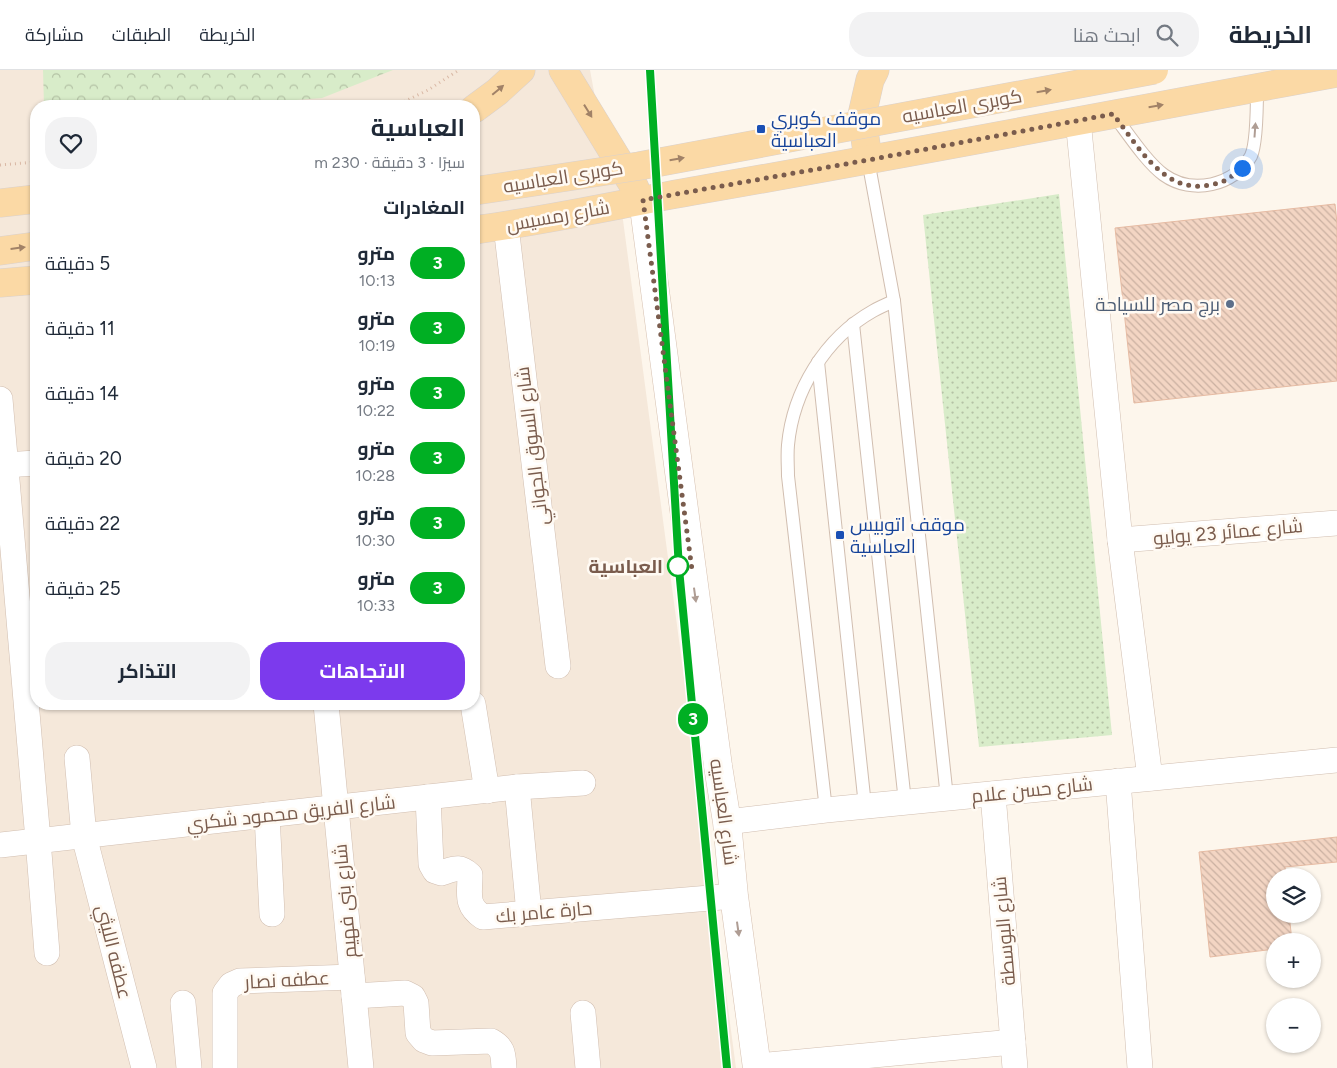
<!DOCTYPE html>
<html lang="ar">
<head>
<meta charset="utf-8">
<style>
  body { margin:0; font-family:Figtree,Cairo,sans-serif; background:#f2f2f3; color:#1f2937; direction:rtl; height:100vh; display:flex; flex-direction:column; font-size:19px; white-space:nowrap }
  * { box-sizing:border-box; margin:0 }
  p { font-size:16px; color:#747a83 }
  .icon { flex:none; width:28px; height:28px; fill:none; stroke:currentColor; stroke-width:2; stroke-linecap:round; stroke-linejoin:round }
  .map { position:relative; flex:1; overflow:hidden; direction:ltr }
  .drawer { position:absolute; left:30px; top:30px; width:450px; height:610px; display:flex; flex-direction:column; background:#fff; border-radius:20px; box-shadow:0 1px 4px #0004; direction:rtl }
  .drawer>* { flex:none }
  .badge { padding:0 10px; border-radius:16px; font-size:18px; line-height:32px }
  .fabs { position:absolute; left:1266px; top:798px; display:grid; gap:10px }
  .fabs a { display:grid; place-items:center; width:55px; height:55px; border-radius:50%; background:#fff; box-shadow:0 1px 4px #0004; font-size:25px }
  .you { position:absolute; width:25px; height:25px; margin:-12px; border:4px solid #fff; border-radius:50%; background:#1a73e8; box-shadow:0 0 0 8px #1a73e833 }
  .map>.badge { position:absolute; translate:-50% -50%; box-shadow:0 0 0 2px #fff }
  h2 { padding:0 15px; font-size:19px; line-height:45px }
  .round { display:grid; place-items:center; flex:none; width:52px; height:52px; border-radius:20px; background:#f2f2f3 }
  .summary { display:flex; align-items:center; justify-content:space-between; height:85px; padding:0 15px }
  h1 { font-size:24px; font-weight:700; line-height:38px }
  .button { display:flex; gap:10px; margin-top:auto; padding:10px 15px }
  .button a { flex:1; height:58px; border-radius:20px; background:#7c3aed; color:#fff; font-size:20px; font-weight:700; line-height:58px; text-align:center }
  .button a+a { background:#f2f2f3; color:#1f2937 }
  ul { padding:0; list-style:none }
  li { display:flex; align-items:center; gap:15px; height:65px; padding:0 15px }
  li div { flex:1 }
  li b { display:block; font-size:19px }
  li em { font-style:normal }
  li .badge { min-width:55px; font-weight:700; text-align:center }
  header { display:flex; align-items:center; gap:30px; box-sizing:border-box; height:70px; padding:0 25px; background:#fff; border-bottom:1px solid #e0e1e3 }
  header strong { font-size:24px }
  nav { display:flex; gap:28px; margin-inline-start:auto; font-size:18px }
  .search { width:350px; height:45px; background:#f2f2f3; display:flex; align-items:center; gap:12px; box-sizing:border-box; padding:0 18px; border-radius:20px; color:#747a83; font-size:19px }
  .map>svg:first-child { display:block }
  .residential { fill:#f5e8da; fill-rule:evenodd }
  .grass { fill:url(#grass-dots) }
  .park { fill:url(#park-crowns) }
  .building { fill:url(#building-back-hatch); stroke:#e6bba3 }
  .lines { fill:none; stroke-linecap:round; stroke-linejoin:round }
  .service-casing { stroke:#d1beb0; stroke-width:14 }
  .minor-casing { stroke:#d1beb0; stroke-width:26 }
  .secondary-casing { stroke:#d6c0b0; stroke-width:29 }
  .primary-casing { stroke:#dad1cd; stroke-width:29 }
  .path { stroke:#d9b8a5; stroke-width:3; stroke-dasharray:1 4; stroke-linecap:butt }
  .service { stroke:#fff; stroke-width:12 }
  .minor { stroke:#fff; stroke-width:25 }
  .secondary { stroke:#fff; stroke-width:28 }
  .primary { stroke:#fbd9a5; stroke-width:28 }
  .primary-bridge-casing { stroke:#dad1cd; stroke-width:29; stroke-linecap:butt }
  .primary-bridge { stroke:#fbd9a5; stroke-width:28 }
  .oneway { fill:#a18267 }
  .oneway2 { fill:#af9d94 }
  .line-casing { stroke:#fff; stroke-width:11 }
  .line { stroke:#00af23; stroke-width:8 }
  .walk { stroke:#7a5c4d; stroke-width:5; stroke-dasharray:0 9 }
  .transit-dot { fill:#1a4fb4; stroke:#fffaf3; stroke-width:2 }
  .service-dot { fill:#5c6f8a; stroke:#fffaf3; stroke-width:2 }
  .stop-dot { fill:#fff; stroke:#00af23; stroke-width:2.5 }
  .labels { text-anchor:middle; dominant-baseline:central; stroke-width:5; stroke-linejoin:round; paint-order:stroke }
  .street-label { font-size:19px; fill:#7a5c4d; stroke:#fffaf3 }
  .transit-label { font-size:19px; fill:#164399; stroke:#fffaf3; text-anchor:start }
  .service-label { font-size:19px; fill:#4e5e75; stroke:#fffaf3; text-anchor:end }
  .stop-label { font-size:19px; font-weight:bold; fill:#7a5c4d; stroke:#fffaf3; text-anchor:end }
</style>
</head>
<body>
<header>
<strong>الخريطة</strong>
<div class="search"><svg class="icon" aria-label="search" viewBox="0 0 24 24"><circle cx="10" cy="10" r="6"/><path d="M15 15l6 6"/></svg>ابحث هنا</div>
<nav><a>الخريطة</a><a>الطبقات</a><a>مشاركة</a></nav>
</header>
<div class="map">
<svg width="1337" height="998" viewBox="0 0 1337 998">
  <defs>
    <pattern id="grass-dots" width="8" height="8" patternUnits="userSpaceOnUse" patternTransform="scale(1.25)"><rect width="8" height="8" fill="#d8ecc9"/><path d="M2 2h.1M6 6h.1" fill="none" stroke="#b4c2a5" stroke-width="1.8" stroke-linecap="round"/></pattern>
    <pattern id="park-crowns" width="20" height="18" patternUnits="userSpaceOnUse" patternTransform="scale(1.25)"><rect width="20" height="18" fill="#d8ecc9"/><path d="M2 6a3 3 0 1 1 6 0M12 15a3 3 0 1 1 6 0" fill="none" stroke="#b4c2a5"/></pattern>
    <pattern id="building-back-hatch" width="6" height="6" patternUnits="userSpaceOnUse" patternTransform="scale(1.25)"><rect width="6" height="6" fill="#f3d5c3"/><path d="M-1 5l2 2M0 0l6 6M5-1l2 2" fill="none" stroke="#cab0a1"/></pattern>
  </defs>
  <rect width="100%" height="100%" fill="#fdf6ec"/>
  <!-- residential -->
  <path class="residential" d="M0 0H590L600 54 617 105 736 998H0ZM36 36H474V634H36Z"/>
  <!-- grass -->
  <path class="grass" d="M1059 124 1112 665 979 677 923 145Z"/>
  <!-- park -->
  <path class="park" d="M43 0H393L322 28 219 36H44Z"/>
  <!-- building -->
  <g class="building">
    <path d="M1335 134 1337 153V311L1134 333 1115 158Z"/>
    <path d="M1337 767V792L1285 797 1286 806H1275V844H1289L1292 871H1275V879L1210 887 1199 782Z"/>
  </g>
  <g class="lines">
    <!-- service casing -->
    <g class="service-casing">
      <g id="service">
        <path d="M1113 44C1127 62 1146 92 1164 105 1192 125 1234 116 1251 86 1257 73 1257 33 1257 17"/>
        <path d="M868 90 894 231 947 728"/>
        <path d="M853 254 905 732"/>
        <path d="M818 292 865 736"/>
        <path d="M826 740 788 406C788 396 787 385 788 375 793 321 825 268 873 241 880 237 887 234 894 231"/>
      </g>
    </g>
    <!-- minor casing -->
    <g class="minor-casing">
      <g id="minor">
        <path d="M1078 50 1120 470 1150 708"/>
        <path d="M506 156 558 596"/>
        <path d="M0 329 38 770 47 883"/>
        <path d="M5 395 36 393"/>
        <path d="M1120 470 1337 453"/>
        <path d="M326 634 361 998"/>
        <path d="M473 634 487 721"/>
        <path d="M77 688 84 766 144 998"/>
        <path d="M1118 711 1140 998"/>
        <path d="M517 717 529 843"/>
        <path d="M993 724 1015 998"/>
        <path d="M428 727 431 794 435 801 441 803C454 799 459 795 470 805 470 824 465 835 483 847L734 826"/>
        <path d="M267 745 272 844"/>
        <path d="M727 752 826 740 1337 690"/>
        <path d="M0 775 517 717 583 713"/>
        <path d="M354 926 405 923 413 927 416 933 418 963 424 970 432 973 491 971C504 978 503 985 504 998"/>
        <path d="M183 933 189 998"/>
        <path d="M583 943 588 998"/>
        <path d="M756 996 1013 972"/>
        <path d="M225 998V923L231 915 240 911 352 907"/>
      </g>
    </g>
    <!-- secondary casing -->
    <g class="secondary-casing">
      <path id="secondary" d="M643 130 718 696 727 752 734 826 757 998"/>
    </g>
    <!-- primary casing -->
    <g class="primary-casing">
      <g id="primary">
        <path d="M563 0 635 118"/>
        <path d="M474 39 497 22 521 0"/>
        <path d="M868 90 862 45 870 10 875 0"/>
        <path d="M0 133 36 129"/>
        <path d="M474 160C550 150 624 133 699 120 912 83 1124 42 1337 3"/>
        <path d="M0 181 36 176"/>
        <path d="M0 213 36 210"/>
      </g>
    </g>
    <!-- path -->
    <g class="path">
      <path d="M395 36 428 20 459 0"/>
      <path d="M0 95 36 92"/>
    </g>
    <!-- service -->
    <use href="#service" class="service"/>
    <!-- minor -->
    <use href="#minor" class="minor"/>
    <!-- secondary -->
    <use href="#secondary" class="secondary"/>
    <!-- primary -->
    <use href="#primary" class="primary"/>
    <!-- primary-bridge casing -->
    <g class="primary-bridge-casing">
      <path id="primary-bridge" d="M474 121 639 96 1154 0"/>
    </g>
    <!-- primary-bridge -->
    <use href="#primary-bridge" class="primary-bridge"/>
  </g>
  <!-- one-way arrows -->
  <defs><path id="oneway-solid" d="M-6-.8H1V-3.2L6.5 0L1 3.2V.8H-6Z" transform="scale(1.25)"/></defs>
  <g class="oneway">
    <use href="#oneway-solid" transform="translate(498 20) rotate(-40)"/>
    <use href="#oneway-solid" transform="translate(1044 21) rotate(-10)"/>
    <use href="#oneway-solid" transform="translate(1156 36) rotate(-10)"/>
    <use href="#oneway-solid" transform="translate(588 41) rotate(58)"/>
    <use href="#oneway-solid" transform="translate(677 89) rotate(-10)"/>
    <use href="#oneway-solid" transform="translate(18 178) rotate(-7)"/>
  </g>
  <g class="oneway2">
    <use href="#oneway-solid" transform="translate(1255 60) rotate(-86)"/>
    <use href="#oneway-solid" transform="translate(695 525) rotate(82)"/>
    <use href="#oneway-solid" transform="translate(738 859) rotate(82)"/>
  </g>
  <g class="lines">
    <!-- line casing -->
    <g class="line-casing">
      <path id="line" d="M650 0 679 499 727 998"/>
    </g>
    <!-- line -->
    <use href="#line" class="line"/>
    <!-- walk -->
    <path class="walk" d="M678 496 692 500 643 130 868 90 1113 44C1136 73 1161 120 1203 116 1212 115 1222 113 1229 108 1234 105 1238 101 1242 98"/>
  </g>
  <!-- markers -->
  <g class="transit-dot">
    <rect x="756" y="54" width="10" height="10" rx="2.5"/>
    <rect x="835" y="460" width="10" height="10" rx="2.5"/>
  </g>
  <circle class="service-dot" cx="1230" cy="234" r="5"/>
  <circle class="stop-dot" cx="678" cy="496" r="10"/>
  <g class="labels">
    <!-- street labels -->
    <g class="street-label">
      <text transform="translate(962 36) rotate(-10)">كوبرى العباسيه</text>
      <text transform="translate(563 107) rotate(-9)">كوبرى العباسيه</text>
      <text transform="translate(558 146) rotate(-10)">شارع رمسيس</text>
      <text transform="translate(532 376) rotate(-97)">شارع السوق الجواني</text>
      <text transform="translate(1228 462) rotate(-5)">شارع عمائر 23 يوليو</text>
      <text transform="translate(1032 720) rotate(-6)">شارع حسن علام</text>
      <text transform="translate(724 742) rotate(82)">شارع العباسيه</text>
      <text transform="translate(291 743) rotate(-6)">شارع الفريق محمود شكري</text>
      <text transform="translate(345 831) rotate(-95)">شارع بنى فهيم</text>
      <text transform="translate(544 842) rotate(-5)">حارة عامر بك</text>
      <text transform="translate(1004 861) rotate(-95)">شارع البوسطة</text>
      <text transform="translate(114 882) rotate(76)">عطفه الليثي</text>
      <text transform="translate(287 910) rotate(-3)">عطفه نصار</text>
    </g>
    <!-- transit labels -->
    <g class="transit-label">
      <text x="771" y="48">موقف كوبري<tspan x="771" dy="22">العباسية</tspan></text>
      <text x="850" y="454">موقف اتوبيس<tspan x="850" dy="22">العباسية</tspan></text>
    </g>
    <!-- service labels -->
    <g class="service-label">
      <text x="1220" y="234">برج مصر للسياحة</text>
    </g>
    <!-- stop labels -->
    <g class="stop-label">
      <text x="663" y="496">العباسية</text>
    </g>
  </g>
</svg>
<div class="fabs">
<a><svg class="icon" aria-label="layers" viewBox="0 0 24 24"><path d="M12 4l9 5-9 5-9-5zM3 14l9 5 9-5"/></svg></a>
<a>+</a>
<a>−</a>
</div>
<div class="you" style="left:1242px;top:98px"></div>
<b class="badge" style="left:693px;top:649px;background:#00af23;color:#fff">3</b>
<section class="drawer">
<div class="summary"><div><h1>العباسية</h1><p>سيرًا · 3 دقيقة · 230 m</p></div><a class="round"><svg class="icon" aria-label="heart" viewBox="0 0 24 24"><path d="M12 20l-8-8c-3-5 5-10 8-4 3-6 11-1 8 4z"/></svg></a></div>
<h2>المغادرات</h2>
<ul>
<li><span class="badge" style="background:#00af23;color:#fff">3</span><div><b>مترو</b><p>10:13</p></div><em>5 دقيقة</em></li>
<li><span class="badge" style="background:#00af23;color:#fff">3</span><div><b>مترو</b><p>10:19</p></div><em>11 دقيقة</em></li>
<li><span class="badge" style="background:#00af23;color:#fff">3</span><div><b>مترو</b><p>10:22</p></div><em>14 دقيقة</em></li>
<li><span class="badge" style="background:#00af23;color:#fff">3</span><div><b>مترو</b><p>10:28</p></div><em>20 دقيقة</em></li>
<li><span class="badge" style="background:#00af23;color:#fff">3</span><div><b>مترو</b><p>10:30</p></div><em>22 دقيقة</em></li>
<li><span class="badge" style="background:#00af23;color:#fff">3</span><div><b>مترو</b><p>10:33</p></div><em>25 دقيقة</em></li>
</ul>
<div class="button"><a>الاتجاهات</a><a>التذاكر</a></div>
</section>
</div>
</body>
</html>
